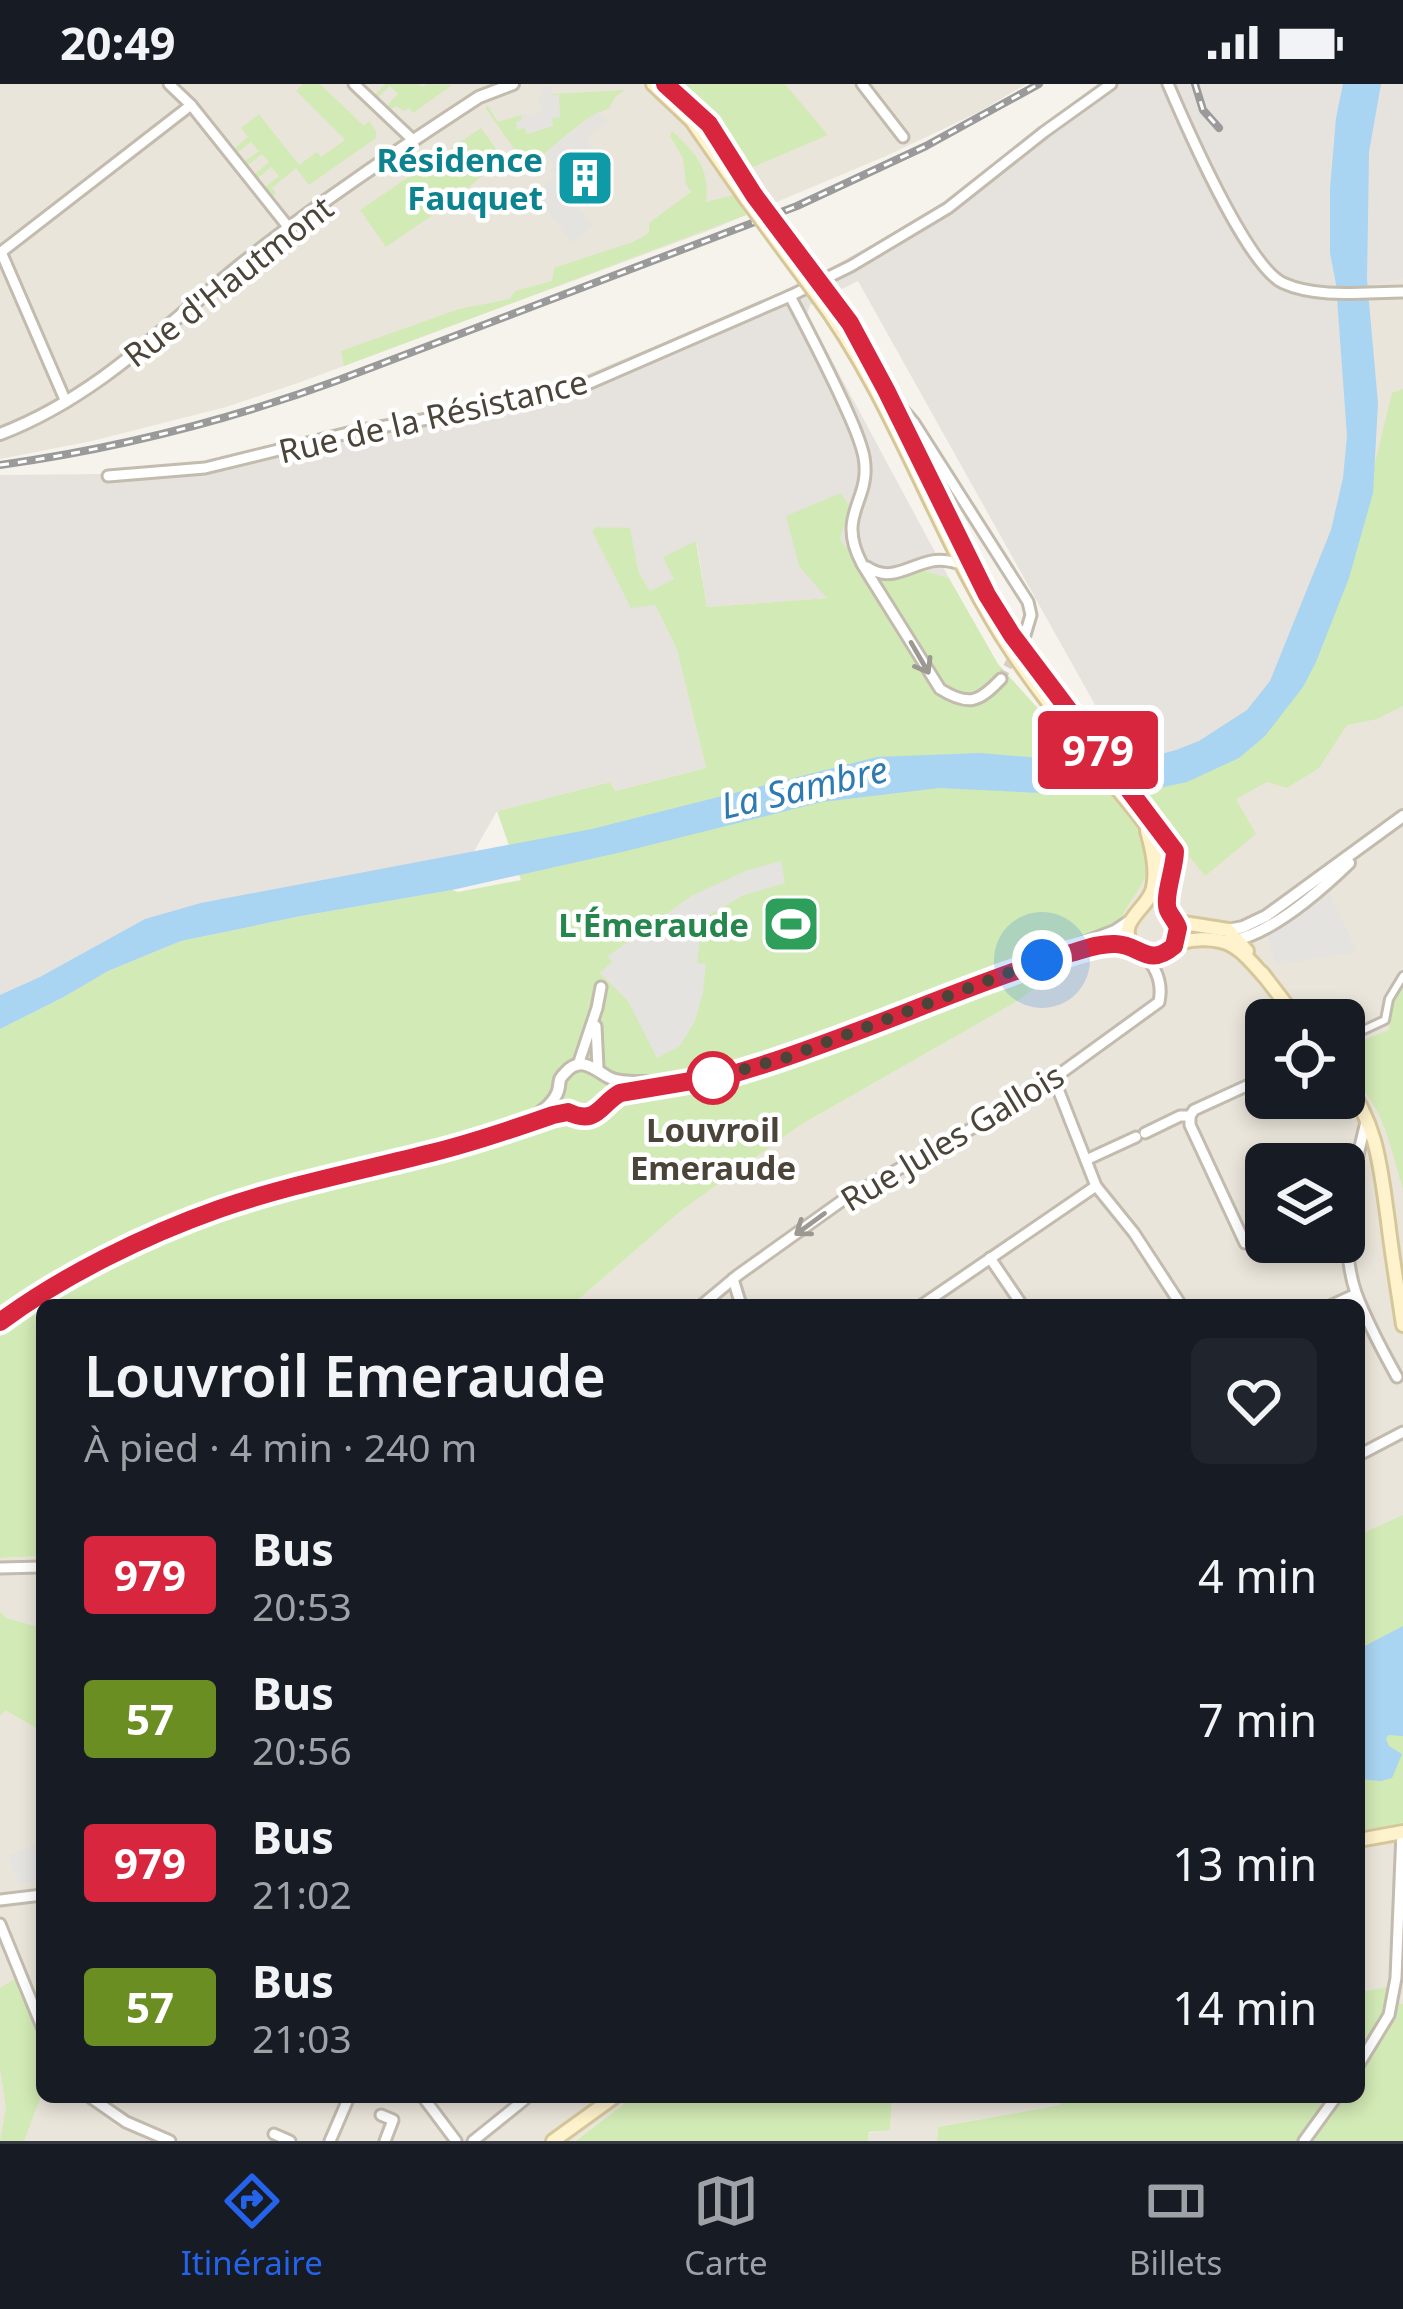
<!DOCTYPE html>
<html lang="fr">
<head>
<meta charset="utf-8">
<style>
  body { margin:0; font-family:"Noto Sans",sans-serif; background:#20242c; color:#f1f3f6; height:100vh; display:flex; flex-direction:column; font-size:45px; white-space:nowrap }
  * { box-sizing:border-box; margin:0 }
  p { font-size:39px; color:#9ea1a6 }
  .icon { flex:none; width:66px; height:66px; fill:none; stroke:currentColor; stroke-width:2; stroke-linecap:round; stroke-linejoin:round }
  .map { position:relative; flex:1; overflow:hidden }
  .details { position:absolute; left:36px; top:1215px; width:1329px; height:804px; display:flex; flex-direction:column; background:#171b24; border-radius:18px; box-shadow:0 6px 18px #0003 }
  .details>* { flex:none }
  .badge { padding:0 24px; border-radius:9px; font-size:42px; line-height:78px }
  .tools { position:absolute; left:1245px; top:915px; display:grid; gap:24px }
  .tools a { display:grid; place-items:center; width:120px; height:120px; border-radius:18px; background:#171b24; box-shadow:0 6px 18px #0003; font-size:60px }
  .you { position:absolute; width:60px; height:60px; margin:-30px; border:9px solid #fff; border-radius:50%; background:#1a73e8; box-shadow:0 0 0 18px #1a73e833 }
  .map>.badge { position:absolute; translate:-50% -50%; box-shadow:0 0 0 6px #fff }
  .round { display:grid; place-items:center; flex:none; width:126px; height:126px; border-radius:18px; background:#20242c }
  .headline { display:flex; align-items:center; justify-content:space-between; height:204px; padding:0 48px }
  h1 { font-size:57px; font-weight:600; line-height:90px }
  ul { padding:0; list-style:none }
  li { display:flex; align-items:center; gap:36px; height:144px; padding:0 48px }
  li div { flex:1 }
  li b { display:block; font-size:45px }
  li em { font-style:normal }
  li .badge { min-width:132px; font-weight:700; text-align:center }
  .status { display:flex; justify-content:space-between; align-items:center; height:84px; padding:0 60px; background:#171b24; direction:ltr }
  .status svg { height:33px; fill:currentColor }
  .dock { display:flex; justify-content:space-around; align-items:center; height:168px; border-top:3px solid #363941; background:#171b24; font-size:33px; color:#9ea1a6 }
  .dock a { display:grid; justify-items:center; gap:6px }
  .dock .selected { color:#2563eb }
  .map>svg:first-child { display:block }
  .residential { fill:#eae5da; fill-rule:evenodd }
  .industrial { fill:#e6e2dd }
  .green { fill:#d2eab5 }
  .parking { fill:#e5e3e0 }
  .water { fill:#a9d4f2 }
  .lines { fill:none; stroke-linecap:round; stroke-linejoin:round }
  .minor-tunnel { stroke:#d4d0c8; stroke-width:9; stroke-dasharray:9 4.5; stroke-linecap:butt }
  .pedestrian-casing { stroke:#c2bbae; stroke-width:12 }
  .minor-casing { stroke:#c2bbae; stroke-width:15 }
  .tertiary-casing { stroke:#c2bbae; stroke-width:16 }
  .secondary-casing { stroke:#d6c79b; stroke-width:18 }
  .pedestrian { stroke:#fff; stroke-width:6 }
  .minor { stroke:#fff; stroke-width:9 }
  .tertiary { stroke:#fff; stroke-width:10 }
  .secondary { stroke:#fff3cd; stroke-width:12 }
  .rail-casing { stroke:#9a9a9a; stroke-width:8 }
  .rail { stroke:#fff; stroke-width:3; stroke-dasharray:9; stroke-linecap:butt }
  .secondary-bridge-casing { stroke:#d6c79b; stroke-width:18; stroke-linecap:butt }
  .secondary-bridge { stroke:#fff3cd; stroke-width:12 }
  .oneway { stroke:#9c9892 }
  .line-casing { stroke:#fff; stroke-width:27 }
  .line { stroke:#d7263d; stroke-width:18 }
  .walk { stroke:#4b4439; stroke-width:12; stroke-dasharray:0 21.6 }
  .stop-dot { fill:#fff; stroke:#d7263d; stroke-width:6 }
  .labels { text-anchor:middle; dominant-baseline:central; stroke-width:9; stroke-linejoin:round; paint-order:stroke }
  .culture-label { font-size:33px; font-weight:bold; fill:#0d838f; stroke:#fff; text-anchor:end }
  .street-label { font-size:33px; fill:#4b4439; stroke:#fff }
  .leisure-label { font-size:33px; font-weight:bold; fill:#27864d; stroke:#fff; text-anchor:end }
  .stop-label { font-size:33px; font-weight:bold; fill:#4b4439; stroke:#fff }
  .water-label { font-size:36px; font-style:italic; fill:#2e7ab2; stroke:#fff }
</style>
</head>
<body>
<div class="status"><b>20:49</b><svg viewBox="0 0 49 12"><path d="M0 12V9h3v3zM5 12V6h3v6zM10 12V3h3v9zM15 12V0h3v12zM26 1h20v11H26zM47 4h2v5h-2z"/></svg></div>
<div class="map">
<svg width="1403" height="2057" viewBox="0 0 1403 2057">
  <rect width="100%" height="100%" fill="#f6f3ec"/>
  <!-- residential -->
  <g class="residential">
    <path d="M0 0H1026L977 29 886 72 713 145 298 299 226 323 92 357 0 375Z"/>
    <path d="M1403 195V1920H1399L1397 1902 1359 1908V1221H572L682 1126 802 1040 1016 918 1153 684 1345 207ZM1266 936H1344V1014H1266ZM1266 1080H1344V1158H1266Z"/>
    <path d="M42 1472V2013H633L574 2057H0V1474Z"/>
    <path d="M892 2013H1061L1060 2021 938 2043 937 2057H868L869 2049 890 2045Z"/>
  </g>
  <!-- industrial -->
  <path class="industrial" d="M1104 0H1403V195L1346 207 1350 399 1279 602 1240 648 1153 685 1122 669 858 197 810 221 807 230 949 494 921 486 870 497 840 455 850 423 840 409 829 514 707 523 697 459 674 495 650 508 639 489 630 445 596 443 655 521 677 566 706 684 615 707 610 698 497 727 452 806 301 832 181 857 137 874 0 945V391L102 390 184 382 242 372 394 335 564 300 796 203 945 120 1043 44Z"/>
  <!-- green -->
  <g class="green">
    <path d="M303 0H320L364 42 369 37 376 47V54L309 101 296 84 272 104 276 109 272 112 265 103 279 92 271 83 258 94 255 90 269 78 262 70 248 81 245 77 259 67 251 58 238 68 235 64 248 53 241 44 259 30 299 81 317 68 321 73 345 56 296 7Z"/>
    <path d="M385 0H418L422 3 427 0 452 1 413 29 409 24 404 27 396 22 389 26 386 23 398 10 390 2 377 14 374 12Z"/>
    <path d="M685 0H785L828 51 746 86 728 57 678 6Z"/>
    <path d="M626 6 616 12 609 24 585 36 541 72 542 76 539 78 520 73 486 25 487 21 498 38 521 31 523 36 516 39 518 45 525 43 527 50 553 42 551 34 558 11 551 12V10Z"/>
    <path d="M481 44 501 72C469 109 425 136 386 163L360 126Z"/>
    <path d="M672 47C696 69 710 84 706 118L734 111 746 131 344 282 341 267 459 225 510 215 515 207 552 197 554 184 633 158 649 149V139L691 108 686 100 683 74 670 52Z"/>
    <path d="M1403 305V622L1377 635 1347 641 1319 684 1287 704 1267 698 1236 715 1256 750 1205 792 1146 719C1144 730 1137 746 1140 757 1143 768 1148 773 1147 785 1143 807 1125 819 1121 837L1016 918 802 1040 682 1126 572 1221H42V1472L0 1474V945L62 914 108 887 181 857 301 832 452 806 458 808 521 796 497 727 610 698 615 707 706 684 677 566 655 521 631 524 592 447 596 443 630 444 639 489 650 507 674 495 663 473 696 457 707 523 827 514 799 482 786 432 841 409 850 423 840 455 870 496 921 486 949 494 998 580 1070 660 1107 709 1122 669 1153 685 1150 707 1233 673 1361 436 1392 309Z"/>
    <path d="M1403 900V1105C1395 1080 1390 1054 1379 1031 1368 1007 1346 989 1345 963L1389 946 1392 916Z"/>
    <path d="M1403 1431V1739L1359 1747V1451Z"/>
    <path d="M0 1528 6 1534 42 1544V1647L5 1626 0 1632Z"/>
    <path d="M15 1895 42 1960V2009L24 2057H0L6 2024 0 1984V1904Z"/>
    <path d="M1398 1901 1399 1919 1403 1920V2057H937L938 2043 1060 2021 1061 2013H1359V1908Z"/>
    <path d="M633 2013H892L890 2046 869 2048 868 2057H575Z"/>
  </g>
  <!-- parking -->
  <g class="parking">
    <path d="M551 1V11H559L560 33 552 34 553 42 527 50 525 43 518 46 516 38 522 36 521 31 526 29 528 33 543 28 537 11 542 10V4Z"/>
    <path d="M599 27 607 39 586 53 592 63 554 91 550 86 554 82 545 69Z"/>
    <path d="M555 92 593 142 572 159 537 113 546 105 543 101Z"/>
    <path d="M781 777 785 799 744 811 702 835 697 879 706 880 703 908 695 937 680 962 657 974 628 917 600 889 612 878 608 872 693 811 748 786Z"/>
    <path d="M1328 805 1357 868 1276 881 1266 849Z"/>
    <path d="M42 1758V1796L19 1800 8 1771Z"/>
  </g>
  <!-- water -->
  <g class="water">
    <path d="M1343 0H1381L1369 68 1367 196 1378 319 1373 409 1349 494 1316 578 1303 603 1265 652 1239 674 1187 698 1139 708 1083 711 939 704 822 718 622 768 452 806 301 832 181 857 108 887 62 914 0 945V911L40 893 145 835 201 819 592 745 877 673 980 669 1076 677 1154 672 1176 666 1199 657 1247 626 1270 597 1331 446 1343 394 1347 352 1336 200 1330 169V105L1336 34Z"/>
    <path d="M1403 1542V1652L1388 1651 1386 1655 1389 1662 1402 1670 1392 1694 1381 1697 1359 1695V1565Z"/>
  </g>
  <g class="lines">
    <!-- minor-tunnel -->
    <path class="minor-tunnel" d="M1001 595 1025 551"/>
    <!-- pedestrian casing -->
    <g class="pedestrian-casing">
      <path id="pedestrian" d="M1344 955 1385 936 1389 915 1403 892"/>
    </g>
    <!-- minor casing -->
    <g class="minor-casing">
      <g id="minor">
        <path d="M169 0 191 21 289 144"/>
        <path d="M354 0 414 57"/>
        <path d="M862 0 903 53"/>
        <path d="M1168 0C1186 42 1247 182 1283 199 1318 215 1366 208 1403 208"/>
        <path d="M1 168 66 318"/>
        <path d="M0 169 191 21"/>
        <path d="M790 212C809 248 827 283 844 320 852 338 860 354 864 373 872 418 835 429 862 480L940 605C969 623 979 618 1001 595"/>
        <path d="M871 289 914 339 1028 518 1031 531 1025 551"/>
        <path d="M108 392 205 384 356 347 482 326 578 304 790 212 851 182 948 124 1044 48 1111 0"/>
        <path d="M867 483C891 499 907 482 932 477 942 475 951 477 961 480"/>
        <path d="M596 942 598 984"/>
        <path d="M578 981 597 924 601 903"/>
        <path d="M1054 995 1096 1102 1134 1149 1181 1221"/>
        <path d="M1367 1034C1353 1089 1337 1154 1356 1209 1367 1238 1382 1266 1397 1293"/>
        <path d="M1145 1049 1180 1032H1190"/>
        <path d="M1086 1076 1136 1053"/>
        <path d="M1254 1161 1245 1159 1190 1041V1032L1194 1026 1266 993"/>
        <path d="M990 1174 1022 1221"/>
        <path d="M733 1195 741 1221"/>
        <path d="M702 1221 738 1191 843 1116 1028 1013 1159 918C1163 899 1156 883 1143 870"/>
        <path d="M922 1221 1096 1102"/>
        <path d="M1332 1221 1356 1210"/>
        <path d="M1359 1371 1403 1348"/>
        <path d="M0 1484 42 1483"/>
        <path d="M0 1816 42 1811"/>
        <path d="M0 1840 42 1943"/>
        <path d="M1359 1980 1389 1931 1396 1894 1402 1748"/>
        <path d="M90 2013 126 2038 170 2057"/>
        <path d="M423 2013 456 2057"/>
        <path d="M381 2031 393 2036 385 2057"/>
        <path d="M274 2050 290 2057"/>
        <path d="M330 2057 349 2013"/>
        <path d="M473 2057 524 2016"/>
        <path d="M1304 2057 1336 2013"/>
      </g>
    </g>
    <!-- tertiary casing -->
    <g class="tertiary-casing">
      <g id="tertiary">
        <path d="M0 350C93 315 163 244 239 182 315 121 398 66 479 13L513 0"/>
        <path d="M1228 846 1243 843 1266 832 1403 732"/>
        <path d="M1231 857C1272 850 1320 807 1349 779"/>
        <path d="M1086 864 1103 860 1133 862"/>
        <path d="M532 1035C542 1027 554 1019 558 1007 561 996 557 997 565 989 580 971 594 985 608 993 618 999 635 998 647 998"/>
        <path d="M0 1239C95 1167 212 1123 327 1094 389 1078 452 1066 513 1045 529 1040 550 1027 566 1028 576 1028 582 1035 592 1031 604 1027 610 1015 620 1009L733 990 785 974 1115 847 1130 837"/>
      </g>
    </g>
    <!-- secondary casing -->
    <g class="secondary-casing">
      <g id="secondary">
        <path d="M653 0 692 37 747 116"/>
        <path d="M814 207C893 312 933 441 1002 552 1031 598 1066 642 1100 684 1121 710 1145 736 1162 764L1166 780 1169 827"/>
        <path d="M1147 747C1152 765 1157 785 1153 804 1149 824 1116 837 1132 861 1148 884 1165 864 1182 858 1193 855 1209 854 1220 857 1238 860 1252 879 1264 892"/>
        <path d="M1177 838 1228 846 1247 867"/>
        <path d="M1262 889 1298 936"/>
        <path d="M1344 995C1378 1043 1380 1081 1388 1137 1392 1172 1398 1206 1403 1241"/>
        <path d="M1359 1756 1403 1748"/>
        <path d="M553 2057 614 2013"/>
      </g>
    </g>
    <!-- pedestrian -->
    <use href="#pedestrian" class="pedestrian"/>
    <!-- minor -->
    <use href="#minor" class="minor"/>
    <!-- tertiary -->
    <use href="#tertiary" class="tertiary"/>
    <!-- secondary -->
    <use href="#secondary" class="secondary"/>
    <!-- rail casing -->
    <g class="rail-casing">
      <g id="rail">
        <path d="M1195 0 1203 26 1219 44"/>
        <path d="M0 381C115 365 227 337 336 297L797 122 926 62 1039 0"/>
      </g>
    </g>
    <!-- rail -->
    <use href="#rail" class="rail"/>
    <!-- secondary-bridge casing -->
    <g class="secondary-bridge-casing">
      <path id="secondary-bridge" d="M747 116 814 207"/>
    </g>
    <!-- secondary-bridge -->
    <use href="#secondary-bridge" class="secondary-bridge"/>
  </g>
  <!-- one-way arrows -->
  <defs><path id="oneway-shaft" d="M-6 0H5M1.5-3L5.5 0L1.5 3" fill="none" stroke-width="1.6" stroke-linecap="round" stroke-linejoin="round" transform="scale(3)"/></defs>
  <g class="oneway">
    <use href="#oneway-shaft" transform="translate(920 574) rotate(60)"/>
    <use href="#oneway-shaft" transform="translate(810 1140) rotate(144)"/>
  </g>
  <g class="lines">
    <!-- line casing -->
    <g class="line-casing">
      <path id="line" d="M0 1238C62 1192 145 1151 219 1125 288 1101 360 1087 431 1069 472 1059 513 1045 553 1031L568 1028C597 1042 600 1020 620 1009L733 990 759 982C864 949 965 901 1071 869 1085 865 1100 859 1116 860 1141 861 1148 884 1174 862L1178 844C1176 837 1171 833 1168 826 1163 813 1175 784 1175 767L1012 551 987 511 886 306 850 239 754 111 709 40 665 0"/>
    </g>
    <!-- line -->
    <use href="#line" class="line"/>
    <!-- walk -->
    <path class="walk" d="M713 994 708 995 785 974 1042 876"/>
  </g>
  <!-- icons -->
  <defs>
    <g id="building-square" transform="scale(3)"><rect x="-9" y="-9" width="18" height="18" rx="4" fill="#0f9aa8" stroke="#fff"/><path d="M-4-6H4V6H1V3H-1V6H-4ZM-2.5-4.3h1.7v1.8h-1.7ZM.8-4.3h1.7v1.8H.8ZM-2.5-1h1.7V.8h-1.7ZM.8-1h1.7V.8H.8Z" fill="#fff"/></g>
    <g id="stadium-square" transform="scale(3)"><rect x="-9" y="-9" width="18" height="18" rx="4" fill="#2e9e5b" stroke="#fff"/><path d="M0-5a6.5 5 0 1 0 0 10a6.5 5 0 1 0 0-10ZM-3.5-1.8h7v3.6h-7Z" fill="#fff"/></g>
  </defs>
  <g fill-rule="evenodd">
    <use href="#building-square" x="585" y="94"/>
    <use href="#stadium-square" x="791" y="840"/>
  </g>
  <!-- markers -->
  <circle class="stop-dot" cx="713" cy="994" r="24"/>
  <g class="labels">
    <!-- culture labels -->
    <g class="culture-label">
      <text x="543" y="75">Résidence<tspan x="543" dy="38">Fauquet</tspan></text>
    </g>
    <!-- street labels -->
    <g class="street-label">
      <text transform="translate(228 197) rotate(-38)">Rue d'Hautmont</text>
      <text transform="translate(433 332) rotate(-13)">Rue de la Résistance</text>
      <text transform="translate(952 1053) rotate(-31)">Rue Jules Gallois</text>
    </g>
    <!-- leisure labels -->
    <g class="leisure-label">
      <text x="749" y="840">L'Émeraude</text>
    </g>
    <!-- stop labels -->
    <g class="stop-label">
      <text x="713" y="1045">Louvroil<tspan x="713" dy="38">Emeraude</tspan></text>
    </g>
    <!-- water labels -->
    <g class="water-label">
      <text transform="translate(804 703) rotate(-13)">La Sambre</text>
    </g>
  </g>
</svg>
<div class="tools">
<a><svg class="icon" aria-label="locate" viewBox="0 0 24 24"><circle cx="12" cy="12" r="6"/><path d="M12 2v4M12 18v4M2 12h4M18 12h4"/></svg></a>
<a><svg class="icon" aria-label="layers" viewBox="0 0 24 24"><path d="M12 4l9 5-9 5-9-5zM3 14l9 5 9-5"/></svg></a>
</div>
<div class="you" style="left:1042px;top:876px"></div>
<b class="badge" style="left:1098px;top:666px;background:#d7263d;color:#fff">979</b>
<section class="details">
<div class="headline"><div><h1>Louvroil Emeraude</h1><p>À pied · 4 min · 240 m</p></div><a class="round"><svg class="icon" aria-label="heart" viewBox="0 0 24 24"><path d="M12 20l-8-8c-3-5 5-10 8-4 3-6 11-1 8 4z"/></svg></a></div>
<ul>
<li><span class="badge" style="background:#d7263d;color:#fff">979</span><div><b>Bus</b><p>20:53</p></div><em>4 min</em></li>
<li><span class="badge" style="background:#6b8e23;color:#fff">57</span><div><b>Bus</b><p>20:56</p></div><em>7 min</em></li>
<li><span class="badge" style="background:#d7263d;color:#fff">979</span><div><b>Bus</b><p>21:02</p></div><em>13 min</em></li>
<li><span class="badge" style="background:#6b8e23;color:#fff">57</span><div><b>Bus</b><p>21:03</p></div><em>14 min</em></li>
</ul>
</section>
</div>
<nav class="dock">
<a class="selected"><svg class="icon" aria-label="directions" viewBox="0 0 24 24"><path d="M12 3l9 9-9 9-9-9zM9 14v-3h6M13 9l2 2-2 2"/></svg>Itinéraire</a>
<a><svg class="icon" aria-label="map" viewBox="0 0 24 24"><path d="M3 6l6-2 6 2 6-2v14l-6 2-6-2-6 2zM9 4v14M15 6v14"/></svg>Carte</a>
<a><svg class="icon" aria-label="tickets" viewBox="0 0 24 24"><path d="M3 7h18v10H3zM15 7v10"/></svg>Billets</a>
</nav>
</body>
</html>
